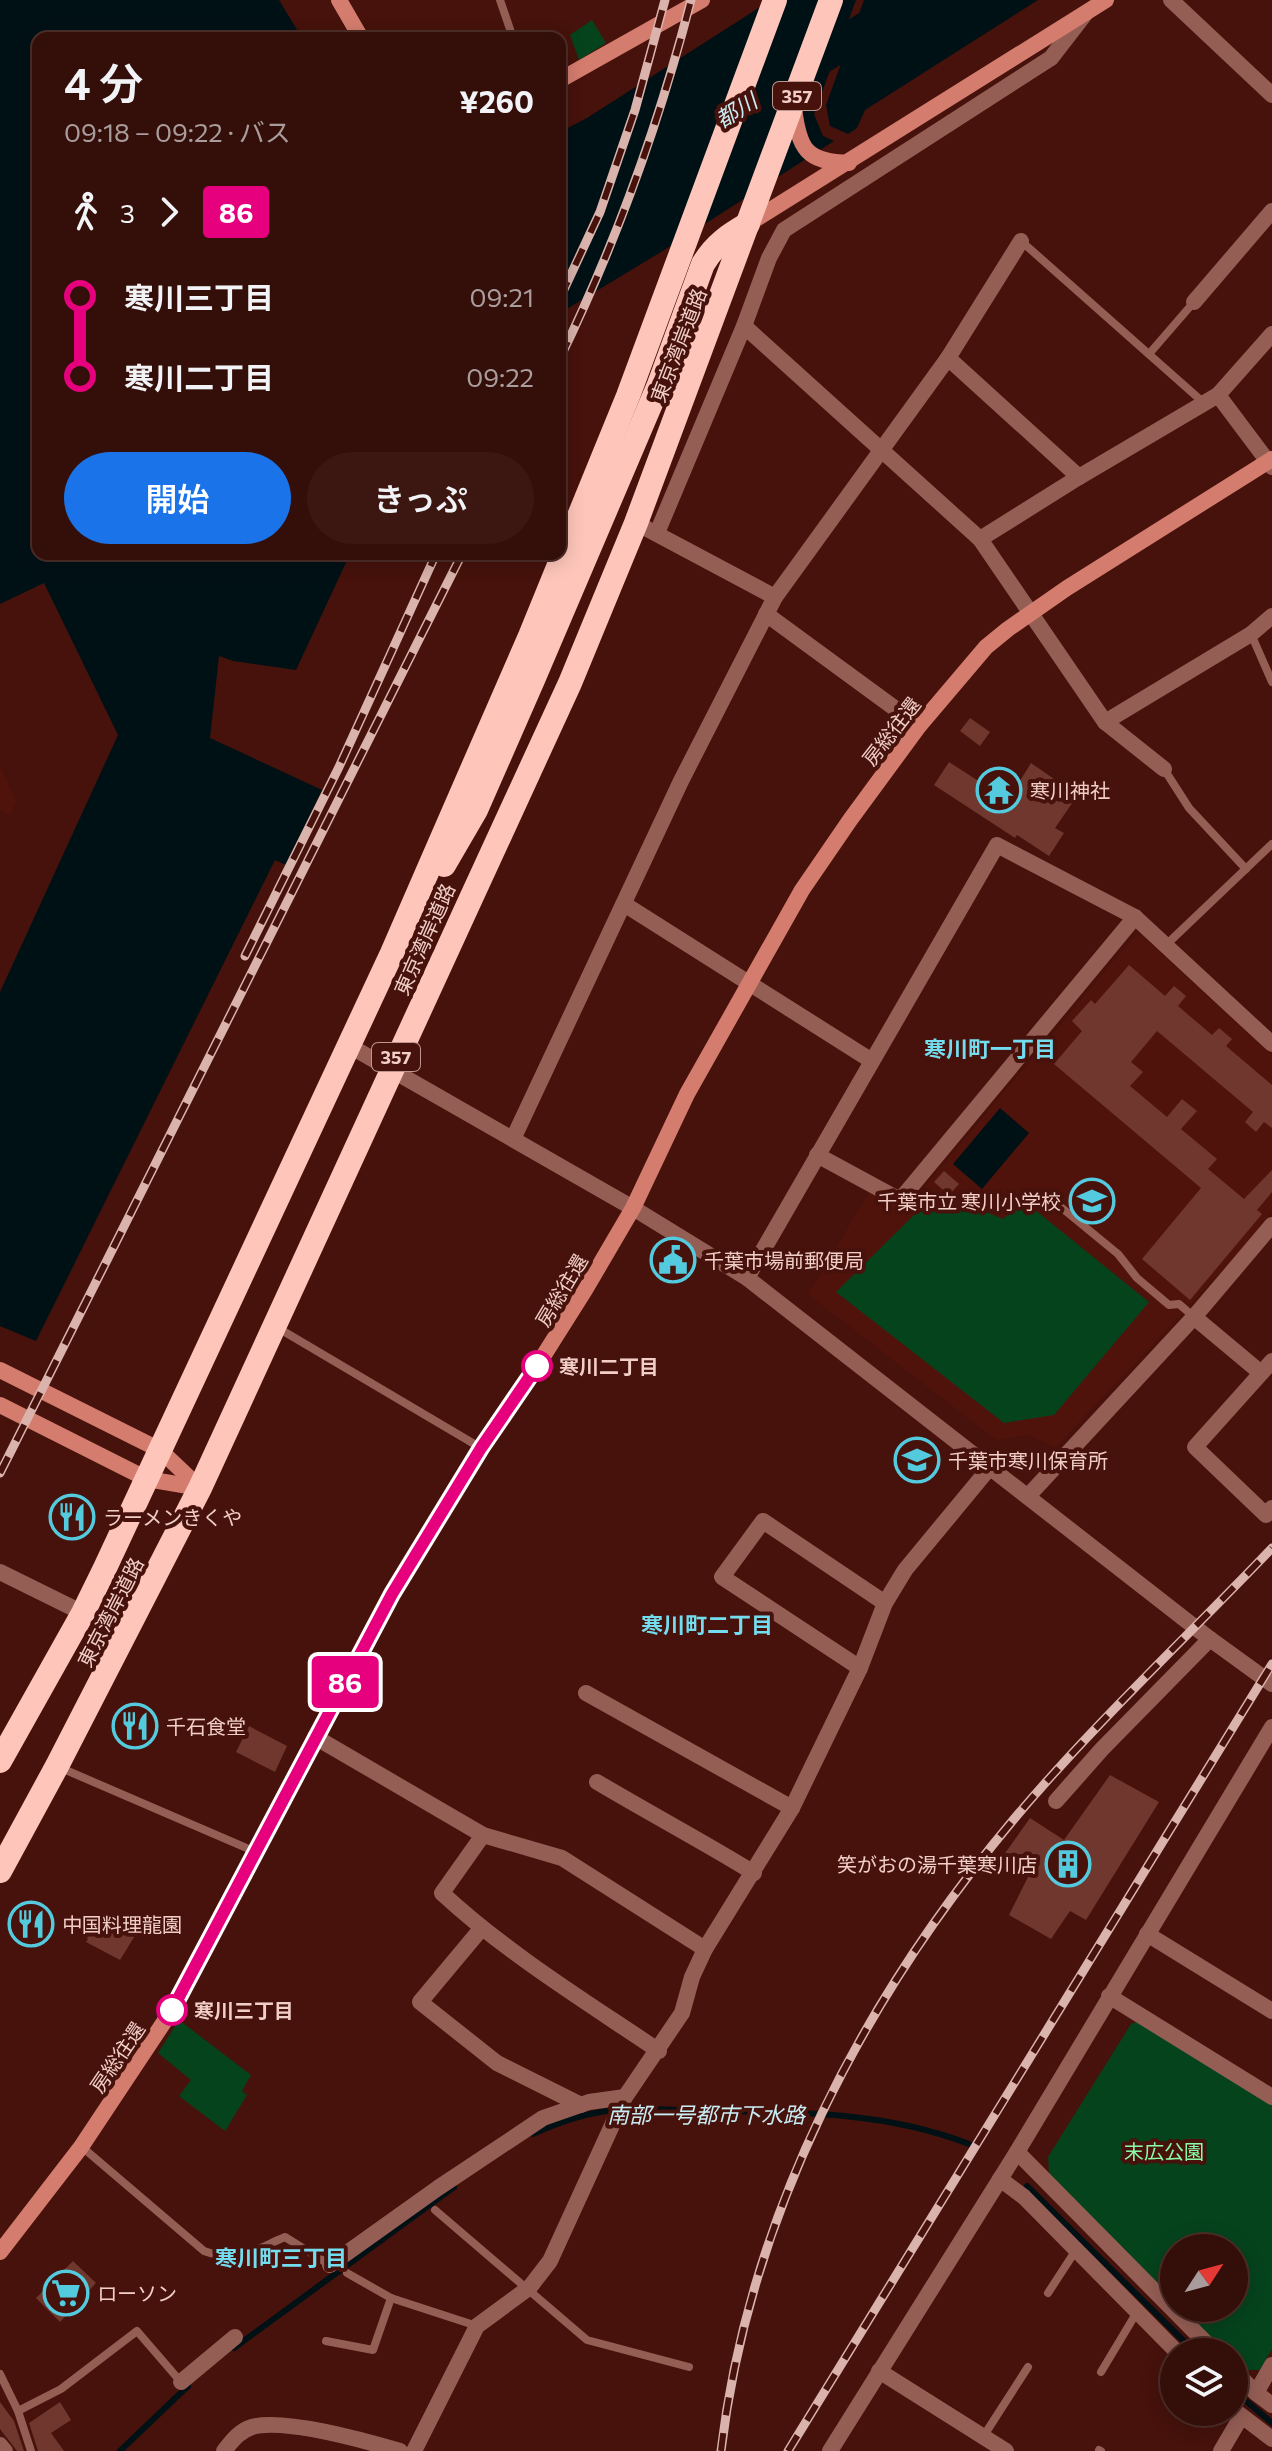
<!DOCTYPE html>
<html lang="ja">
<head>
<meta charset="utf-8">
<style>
  body { margin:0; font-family:Commissioner,"Noto Sans JP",sans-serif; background:#3c1712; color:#f1f3f6; height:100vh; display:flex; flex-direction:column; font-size:30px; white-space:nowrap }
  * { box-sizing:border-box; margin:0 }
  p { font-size:26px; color:#a99c9c }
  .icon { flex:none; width:44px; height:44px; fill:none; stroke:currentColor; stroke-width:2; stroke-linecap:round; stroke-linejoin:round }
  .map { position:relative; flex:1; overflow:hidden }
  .drawer { position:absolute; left:32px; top:32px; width:534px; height:528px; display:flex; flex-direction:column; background:#340e08; border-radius:16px; box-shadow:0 4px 20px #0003,0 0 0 2px #4e2e29 }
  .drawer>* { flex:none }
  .badge { padding:0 16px; border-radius:6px; font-size:28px; line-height:52px }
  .needle { width:52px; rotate:54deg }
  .controls { position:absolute; left:1160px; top:2234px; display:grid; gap:16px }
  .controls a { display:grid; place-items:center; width:88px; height:88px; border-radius:50%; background:#340e08; box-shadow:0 4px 20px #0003,0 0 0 2px #4e2e29; font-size:40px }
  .map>.badge { position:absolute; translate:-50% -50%; box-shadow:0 0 0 4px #fff }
  .legs { display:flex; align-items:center; gap:12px; height:88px; padding:0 32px; font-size:26px }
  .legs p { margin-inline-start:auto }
  .overview { display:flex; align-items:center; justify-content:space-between; height:136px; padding:0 32px }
  h1 { font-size:44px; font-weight:600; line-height:60px }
  .action { display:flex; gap:16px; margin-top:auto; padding:16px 32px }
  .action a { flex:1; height:92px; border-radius:48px; background:#1a73e8; color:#fff; font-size:32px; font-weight:600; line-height:92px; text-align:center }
  .action a+a { background:#3c1712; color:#f1f3f6 }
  ul { padding:0 32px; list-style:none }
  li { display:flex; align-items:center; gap:28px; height:80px; font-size:30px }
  li i { display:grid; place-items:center; width:12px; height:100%; margin:0 10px; background:currentColor }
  li i::after { content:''; width:20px; height:20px; margin:-10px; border:6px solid; border-radius:50%; background:#340e08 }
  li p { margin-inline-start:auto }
  li:first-child i { background:linear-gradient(#0000 50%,currentColor 0) }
  li:last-child i { background:linear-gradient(currentColor 50%,#0000 0) }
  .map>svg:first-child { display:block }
  .built { fill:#50130b }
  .green { fill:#05431d }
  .water { fill:#001116 }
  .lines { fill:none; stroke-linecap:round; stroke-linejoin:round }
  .stream { stroke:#001116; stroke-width:6 }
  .river { stroke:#001116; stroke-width:34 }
  .building { fill:#6f372d }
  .lane { stroke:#955e55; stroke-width:8 }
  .street { stroke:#955e55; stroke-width:16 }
  .secondary { stroke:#d47d6e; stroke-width:16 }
  .highway { stroke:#fec6bb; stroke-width:24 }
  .rail-casing { stroke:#d9b3ac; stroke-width:9 }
  .rail { stroke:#46120b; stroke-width:6; stroke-dasharray:18; stroke-linecap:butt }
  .line-1-casing { stroke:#fff; stroke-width:18 }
  .line-1 { stroke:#e6007e; stroke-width:12 }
  .stop-1-dot { fill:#fff; stroke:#e6007e; stroke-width:4 }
  .labels { text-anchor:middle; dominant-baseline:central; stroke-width:8; stroke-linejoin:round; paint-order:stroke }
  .shield { fill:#46120b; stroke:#be968f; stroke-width:2 }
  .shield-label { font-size:18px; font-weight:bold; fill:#f1cec7 }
  .street-label { font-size:20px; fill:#f1cec7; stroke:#46120b }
  .poi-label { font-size:20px; fill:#f1cec7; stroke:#46120b; text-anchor:start }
  .stop-label { font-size:20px; font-weight:bold; fill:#f1cec7; stroke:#46120b; text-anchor:start }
  .park-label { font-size:20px; fill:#89faa6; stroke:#46120b }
  .water-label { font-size:22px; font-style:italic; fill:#c8ecf3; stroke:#46120b }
  .neighbourhood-label { font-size:22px; font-weight:bold; fill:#74dcef; stroke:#46120b }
</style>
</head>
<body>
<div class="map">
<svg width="1272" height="2451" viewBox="0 0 1272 2451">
  <rect width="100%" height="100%" fill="#46120b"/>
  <!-- built -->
  <g class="built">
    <path d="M0 766 16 801 10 815 0 810Z"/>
    <path d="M1141 935 1272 1055V1212L1236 1256 1055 1448 1030 1435 996 1440 808 1294 870 1191 904 1211 1132 939Z"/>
  </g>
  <!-- green -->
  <g class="green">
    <path d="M592 20 606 43 579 60 570 35Z"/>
    <path d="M1024 1201 1149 1302 1054 1415 1004 1423 836 1292 921 1208 967 1204 1003 1219Z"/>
    <path d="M179 2020 251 2075 242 2091 247 2095 225 2131 179 2096 191 2080 158 2053Z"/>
    <path d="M1137 2022 1272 2104V2349L1260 2370H1242L1234 2362V2352H1224L1180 2308H1234V2248H1174V2301L1049 2174 1048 2157 1131 2024Z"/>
  </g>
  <!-- water -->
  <g class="water">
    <path d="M0 0H279L302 38H38V554H350L296 670 233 661 219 656 210 738 322 790 286 865 275 860 36 1341 0 1326V992L118 735 44 583 0 604Z"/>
    <path d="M771 0H856L814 114 823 136 834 141 661 252 560 313V132L587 118Z"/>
    <path d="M864 0H1038L865 110 857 128 848 134 830 126 826 105Z"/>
    <path d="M1000 1108 1029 1133 982 1189 953 1164Z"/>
  </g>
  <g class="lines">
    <!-- stream -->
    <g class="stream">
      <path d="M533 2134C559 2122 585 2113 614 2110 644 2107 675 2110 705 2111 795 2112 885 2111 969 2144"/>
      <path d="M1027 2186 1195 2352"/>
      <path d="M234 2348 454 2187"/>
      <path d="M1234 2391 1272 2423"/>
      <path d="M120 2451 188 2386"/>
    </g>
    <!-- river -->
    <path class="river" d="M800 70 912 0"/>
  </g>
  <!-- building -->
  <g class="building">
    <path d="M970 718 990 732 980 746 960 731Z"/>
    <path d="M949 762 980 782 982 779 1010 797 1031 763 1057 781 1053 785 1075 799 1055 828 1064 833 1049 856 1017 835 1015 838 934 785Z"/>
    <path d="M1129 965 1165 996 1174 986 1186 996 1178 1006 1212 1035 1219 1028 1232 1039 1226 1046 1272 1085V1128L1264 1122 1256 1132 1245 1122 1253 1112 1157 1031 1131 1062 1143 1072 1130 1086 1167 1117 1182 1099 1197 1111 1181 1129 1217 1159 1208 1169 1244 1199 1272 1170V1192L1257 1210 1262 1214 1190 1300 1142 1259 1201 1188 1054 1064 1082 1031 1072 1021 1091 1000 1095 1004Z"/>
    <path d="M944 1171 959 1184 949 1195 934 1182Z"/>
    <path d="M249 1726 287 1746 275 1772 236 1752Z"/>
    <path d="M1110 1775 1159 1802 1086 1920 1070 1911 1051 1939 1009 1915 1030 1873 1003 1856 1030 1818 1064 1840Z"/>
    <path d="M92 1912 116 1927 118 1924 136 1934 120 1960 86 1942 88 1939 80 1933Z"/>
    <path d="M73 2261 96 2283 60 2322 36 2298Z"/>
    <path d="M0 2402 14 2421 24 2451H17L0 2429Z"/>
    <path d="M60 2402 71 2420 51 2433 64 2451H38L29 2423Z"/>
  </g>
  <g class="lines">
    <!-- lane -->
    <g class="lane">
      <path d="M500 0 513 38"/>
      <path d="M1021 241 1204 403"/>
      <path d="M1149 354 1194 302"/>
      <path d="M1251 634 1272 682"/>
      <path d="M1164 769 1189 808 1246 869"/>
      <path d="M1167 944 1272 844"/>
      <path d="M1051 1199 1118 1254 1137 1278 1169 1305 1179 1304 1194 1317"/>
      <path d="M278 1328 481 1448"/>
      <path d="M61 1768 256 1852"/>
      <path d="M82 2147 204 2251C239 2264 254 2250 285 2237L330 2265"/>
      <path d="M435 2210 587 2340 689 2367"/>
      <path d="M347 2273 391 2298 477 2326"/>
      <path d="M1048 2293 1076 2250"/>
      <path d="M326 2341 373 2350 391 2298"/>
      <path d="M1101 2372 1137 2312"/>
      <path d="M0 2374 18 2411 31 2451"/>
      <path d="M18 2411 61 2389 137 2331 181 2382"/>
      <path d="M983 2437 1028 2367"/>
      <path d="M1099 2450 1101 2451"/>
    </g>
    <!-- street -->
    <g class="street">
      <path d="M1171 0 1272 95"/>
      <path d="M1194 302 1272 211"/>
      <path d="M744 326 980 539 1105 722 1164 769"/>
      <path d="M948 358 1079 477"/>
      <path d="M1218 395 1272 467"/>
      <path d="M636 523 775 597"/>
      <path d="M657 533 744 326 769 258 784 230 1051 58 1085 14"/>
      <path d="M980 539 1079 477 1218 395 1272 334"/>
      <path d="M766 614 919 726"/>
      <path d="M1105 722 1251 634 1272 616"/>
      <path d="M624 904 872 1061"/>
      <path d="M348 1045 633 1208 747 1278 1210 1639 1272 1684"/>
      <path d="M513 1139 681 781 775 597 948 358 1021 241"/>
      <path d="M817 1155 900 1200 1135 917"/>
      <path d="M747 1278 997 845 1135 917 1272 1044"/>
      <path d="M1194 1317 1261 1373"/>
      <path d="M1272 1361 1195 1447 1266 1515 1272 1508"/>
      <path d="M1029 1495 1194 1317 1272 1225"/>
      <path d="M0 1572 83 1613"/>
      <path d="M860 1668 722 1577 763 1521 885 1603"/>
      <path d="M586 1693 792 1808"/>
      <path d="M315 1737 483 1835 562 1858 705 1949"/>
      <path d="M597 1782C649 1813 702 1841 754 1873"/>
      <path d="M1056 1801 1102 1749 1210 1639"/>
      <path d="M483 1835 442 1893C508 1954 585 2001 659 2051"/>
      <path d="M481 1929 420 2002 497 2063 581 2105"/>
      <path d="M1147 1934 1272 2011"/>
      <path d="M1109 1996 1272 2097"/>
      <path d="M1017 2152 1215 2352"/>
      <path d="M1000 2179 1024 2197 1177 2352"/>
      <path d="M330 2265 438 2188 543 2118 589 2102 625 2097"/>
      <path d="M879 2371 1006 2451"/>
      <path d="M1234 2371 1256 2393 1272 2405"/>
      <path d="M181 2382 235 2337"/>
      <path d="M1256 2393 1272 2365"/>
      <path d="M1234 2410 1272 2439"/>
      <path d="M0 2445 5 2451"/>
      <path d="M224 2451C232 2441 239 2431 252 2427 285 2418 366 2441 400 2451"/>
      <path d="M414 2451 477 2326 530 2287 550 2261 625 2097 682 2013 692 1977 705 1949 792 1808 860 1668 885 1603 905 1570 991 1466"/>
      <path d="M830 2451 1017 2152 1272 1727"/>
      <path d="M1221 2451 1241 2417"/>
    </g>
    <!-- secondary -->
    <g class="secondary">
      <path d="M339 0 361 38"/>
      <path d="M560 80 702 0"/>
      <path d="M794 108C799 149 806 162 849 163"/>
      <path d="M748 224 1106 0"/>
      <path d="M0 1370 160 1450 200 1488"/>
      <path d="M0 1405 147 1479 200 1488"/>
      <path d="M0 2252 81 2147 172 2010 392 1594 481 1448 537 1366 585 1290 633 1208 687 1094 802 890 850 820 919 726 986 647 1008 629 1067 588 1272 459"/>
    </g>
    <!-- highway -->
    <g class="highway">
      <path d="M444 865 476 810 533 680 658 387 703 264C715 244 729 235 748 224"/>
      <path d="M0 1761 83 1613 105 1568 392 953 530 636 628 396 775 0"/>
      <path d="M0 1871 57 1766 200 1488 570 683 636 523 831 0"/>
    </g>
    <!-- rail casing -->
    <g class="rail-casing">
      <g id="rail">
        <path d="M560 298 600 212 635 110 665 0"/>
        <path d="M560 358C616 243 659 124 691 0"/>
        <path d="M245 956 339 767 436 554"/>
        <path d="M0 1473 462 554"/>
        <path d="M721 2451C749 2216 863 1999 1014 1819 1094 1724 1186 1638 1272 1548"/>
        <path d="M788 2451 1272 1664"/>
      </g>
    </g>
    <!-- rail -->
    <use href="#rail" class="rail"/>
  </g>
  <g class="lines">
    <!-- line-1 casing -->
    <g class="line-1-casing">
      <path id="line-1" d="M172 2010 392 1594 481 1448 537 1366"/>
    </g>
    <!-- line-1 -->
    <use href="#line-1" class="line-1"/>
  </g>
  <!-- icons -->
  <defs>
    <g id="temple-ring" transform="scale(2.3)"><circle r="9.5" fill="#46120b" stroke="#54cade" stroke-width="1.5"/><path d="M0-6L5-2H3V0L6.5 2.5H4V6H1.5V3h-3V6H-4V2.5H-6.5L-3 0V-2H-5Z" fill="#54cade"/></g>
    <g id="school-ring" transform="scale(2.3)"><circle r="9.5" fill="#46120b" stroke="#54cade" stroke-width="1.5"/><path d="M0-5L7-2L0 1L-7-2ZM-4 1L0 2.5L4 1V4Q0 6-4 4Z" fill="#54cade"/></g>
    <g id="civic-ring" transform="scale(2.3)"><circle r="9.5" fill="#46120b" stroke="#54cade" stroke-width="1.5"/><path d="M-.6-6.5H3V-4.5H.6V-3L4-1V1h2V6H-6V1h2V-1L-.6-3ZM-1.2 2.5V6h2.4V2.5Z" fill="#54cade"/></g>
    <g id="restaurant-ring" transform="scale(2.3)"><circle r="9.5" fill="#46120b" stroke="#54cade" stroke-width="1.5"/><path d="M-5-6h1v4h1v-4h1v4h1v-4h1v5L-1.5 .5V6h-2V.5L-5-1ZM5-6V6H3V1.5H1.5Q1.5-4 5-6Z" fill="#54cade"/></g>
    <g id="building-ring" transform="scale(2.3)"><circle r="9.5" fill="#46120b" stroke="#54cade" stroke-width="1.5"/><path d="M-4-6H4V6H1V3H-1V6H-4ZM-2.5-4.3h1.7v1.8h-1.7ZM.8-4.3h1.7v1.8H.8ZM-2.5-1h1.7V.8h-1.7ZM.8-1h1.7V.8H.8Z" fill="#54cade"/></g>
    <g id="supermarket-ring" transform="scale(2.3)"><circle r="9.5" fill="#46120b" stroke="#54cade" stroke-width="1.5"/><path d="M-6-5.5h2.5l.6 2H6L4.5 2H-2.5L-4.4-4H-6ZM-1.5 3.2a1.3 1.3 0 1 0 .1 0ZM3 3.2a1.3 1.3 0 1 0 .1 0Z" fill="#54cade"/></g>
  </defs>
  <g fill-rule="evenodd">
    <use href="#temple-ring" x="999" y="790"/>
    <use href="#school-ring" x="1092" y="1201"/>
    <use href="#civic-ring" x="673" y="1260"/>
    <use href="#school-ring" x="917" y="1460"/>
    <use href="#restaurant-ring" x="72" y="1517"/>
    <use href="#restaurant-ring" x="135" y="1726"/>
    <use href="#building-ring" x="1068" y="1864"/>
    <use href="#restaurant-ring" x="31" y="1924"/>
    <use href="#supermarket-ring" x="66" y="2293"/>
  </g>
  <!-- markers -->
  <g class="stop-1-dot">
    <circle cx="537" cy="1366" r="14"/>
    <circle cx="172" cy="2010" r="14"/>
  </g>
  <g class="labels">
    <!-- shield labels -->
    <g class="shield">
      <rect x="773" y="82" width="48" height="28" rx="6"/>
      <rect x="372" y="1043" width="48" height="28" rx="6"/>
    </g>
    <g class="shield-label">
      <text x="797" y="96">357</text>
      <text x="396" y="1057">357</text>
    </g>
    <!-- street labels -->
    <g class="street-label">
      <text transform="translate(678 345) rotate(-69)">東京湾岸道路</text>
      <text transform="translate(891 731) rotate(-52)">房総往還</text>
      <text transform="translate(424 939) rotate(-66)">東京湾岸道路</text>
      <text transform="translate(561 1290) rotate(-59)">房総往還</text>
      <text transform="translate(110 1612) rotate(-63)">東京湾岸道路</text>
      <text transform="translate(117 2057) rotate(-56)">房総往還</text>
    </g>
    <!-- poi labels -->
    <g class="poi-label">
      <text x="1030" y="790">寒川神社</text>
      <text x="1061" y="1201" text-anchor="end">千葉市立 寒川小学校</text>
      <text x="704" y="1260">千葉市場前郵便局</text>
      <text x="948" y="1460">千葉市寒川保育所</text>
      <text x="103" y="1517">ラーメンきくや</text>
      <text x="166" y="1726">千石食堂</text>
      <text x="1037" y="1864" text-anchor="end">笑がおの湯千葉寒川店</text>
      <text x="62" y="1924">中国料理龍園</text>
      <text x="97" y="2293">ローソン</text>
    </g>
    <!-- stop labels -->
    <g class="stop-label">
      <text x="559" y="1366">寒川二丁目</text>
      <text x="194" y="2010">寒川三丁目</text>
    </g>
    <!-- park labels -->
    <g class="park-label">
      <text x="1164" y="2151">末広公園</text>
    </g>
    <!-- water labels -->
    <g class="water-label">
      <text transform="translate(736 110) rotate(-32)">都川</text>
      <text x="706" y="2114">南部一号都市下水路</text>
    </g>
    <!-- neighbourhood labels -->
    <g class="neighbourhood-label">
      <text x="990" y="1048">寒川町一丁目</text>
      <text x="707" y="1624">寒川町二丁目</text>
      <text x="281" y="2257">寒川町三丁目</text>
    </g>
  </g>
</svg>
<div class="controls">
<a><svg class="needle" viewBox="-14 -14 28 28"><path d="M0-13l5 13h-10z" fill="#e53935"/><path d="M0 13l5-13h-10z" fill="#a99c9c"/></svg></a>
<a><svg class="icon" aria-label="layers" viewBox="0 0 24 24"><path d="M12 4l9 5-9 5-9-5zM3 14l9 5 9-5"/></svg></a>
</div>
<b class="badge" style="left:345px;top:1682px;background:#e6007e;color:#fff">86</b>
<section class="drawer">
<div class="overview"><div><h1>4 分</h1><p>09:18 – 09:22 · バス</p></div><b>¥260</b></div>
<div class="legs"><svg class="icon" aria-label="walk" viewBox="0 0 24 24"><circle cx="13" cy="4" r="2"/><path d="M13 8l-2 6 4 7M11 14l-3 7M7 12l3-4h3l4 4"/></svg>3<svg class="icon" aria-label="forward" viewBox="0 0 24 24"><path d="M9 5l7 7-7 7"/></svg><b class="badge" style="background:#e6007e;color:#fff">86</b></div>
<ul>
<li><i style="color:#e6007e"></i><b>寒川三丁目</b><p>09:21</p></li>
<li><i style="color:#e6007e"></i><b>寒川二丁目</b><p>09:22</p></li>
</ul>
<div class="action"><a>開始</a><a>きっぷ</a></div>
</section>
</div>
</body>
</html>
